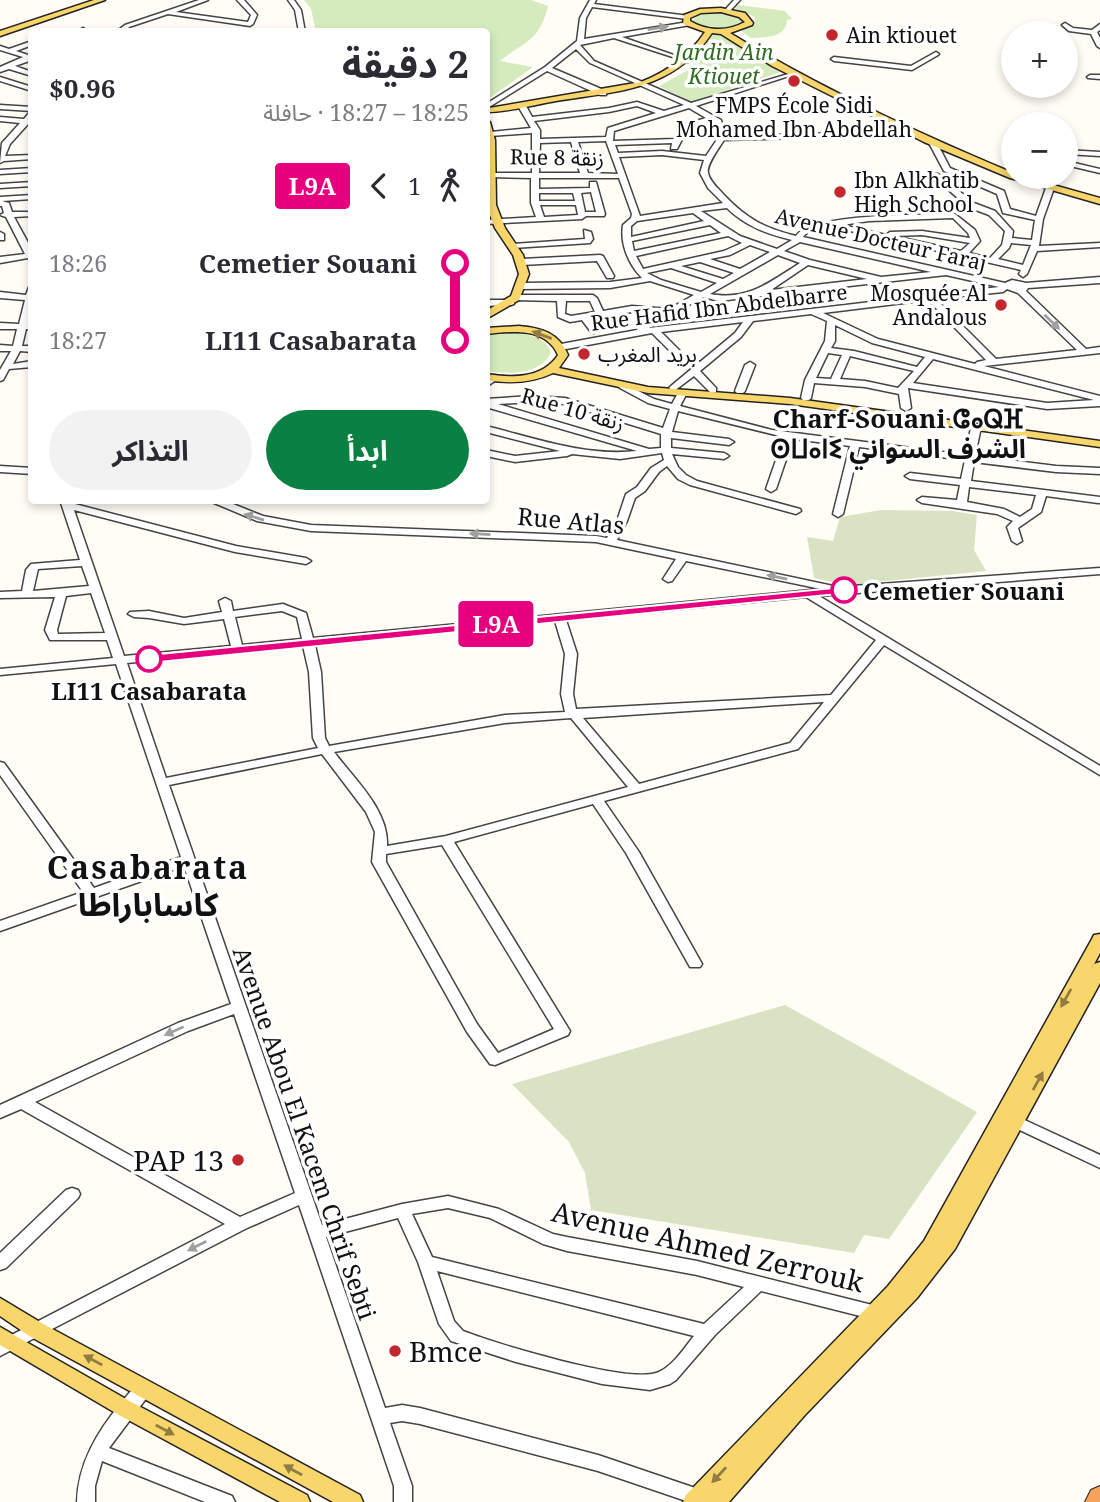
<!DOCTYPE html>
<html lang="ar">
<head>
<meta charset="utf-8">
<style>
  body { margin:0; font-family:"Noto Serif","Noto Sans Arabic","Noto Sans Tifinagh",serif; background:#f2f2f3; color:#2b2b33; direction:rtl; height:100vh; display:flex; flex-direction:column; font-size:26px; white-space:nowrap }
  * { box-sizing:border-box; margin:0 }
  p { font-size:23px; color:#7c7c81 }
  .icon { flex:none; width:38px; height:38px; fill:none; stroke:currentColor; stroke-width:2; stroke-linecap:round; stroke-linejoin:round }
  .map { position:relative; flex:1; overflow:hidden; direction:ltr }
  .side { position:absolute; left:28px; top:28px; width:462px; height:476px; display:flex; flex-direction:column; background:#fff; border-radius:7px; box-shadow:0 4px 10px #0003; direction:rtl }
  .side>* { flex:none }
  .badge { padding:0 14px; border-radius:5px; font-size:24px; line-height:46px }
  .controls { position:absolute; left:1001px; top:21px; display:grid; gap:14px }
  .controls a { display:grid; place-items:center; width:77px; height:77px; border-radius:50%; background:#fff; box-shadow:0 4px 10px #0003; font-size:35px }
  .map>.badge { position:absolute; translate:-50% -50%; box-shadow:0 0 0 4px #fff }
  .legs { display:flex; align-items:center; gap:10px; height:77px; padding:0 21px; font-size:23px }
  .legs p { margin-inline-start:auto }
  .overview { display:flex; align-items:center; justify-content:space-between; height:119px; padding:0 21px }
  h1 { font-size:38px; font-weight:700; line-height:52px }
  .cta { display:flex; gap:14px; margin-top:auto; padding:14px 21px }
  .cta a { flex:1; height:80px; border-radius:42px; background:#0b8043; color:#fff; font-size:28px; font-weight:700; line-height:80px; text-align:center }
  .cta a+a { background:#f2f2f3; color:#2b2b33 }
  ul { padding:0 21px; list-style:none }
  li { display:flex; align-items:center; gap:24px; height:77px; font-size:26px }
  li i { display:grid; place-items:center; width:10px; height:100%; margin:0 9px; background:currentColor }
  li i::after { content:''; width:18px; height:18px; margin:-9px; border:5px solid; border-radius:50%; background:#fff }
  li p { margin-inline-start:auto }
  li:first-child i { background:linear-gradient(#0000 50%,currentColor 0) }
  li:last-child i { background:linear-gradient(currentColor 50%,#0000 0) }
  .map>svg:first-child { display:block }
  .green { fill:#d5ebbd }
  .cemetery { fill:#d9e3c4 }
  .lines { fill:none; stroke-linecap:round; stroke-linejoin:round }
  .minor-casing { stroke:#444; stroke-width:3 }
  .major-casing { stroke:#222; stroke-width:3 }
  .highway-casing { stroke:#222; stroke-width:2 }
  .minor { fill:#fff; fill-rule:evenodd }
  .major { fill:#f9d66b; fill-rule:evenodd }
  .highway { fill:#f5a25d; fill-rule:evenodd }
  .oneway { fill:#a0a0a0 }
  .oneway2 { fill:#917d42 }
  .line-1 { fill:#e6007e; stroke:#fff; stroke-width:2 }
  .poi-dot { fill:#c4262e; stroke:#fff; stroke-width:2.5 }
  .stop-1-dot { fill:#fff; stroke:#e6007e; stroke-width:3.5 }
  .labels { text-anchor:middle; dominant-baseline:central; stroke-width:7; stroke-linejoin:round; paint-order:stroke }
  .far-poi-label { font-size:21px; fill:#111; stroke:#fff; text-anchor:start }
  .far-park-label { font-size:21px; font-style:italic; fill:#2f6b1f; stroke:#fff }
  .far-street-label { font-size:21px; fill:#111; stroke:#fff }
  .street-label { font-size:24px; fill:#111; stroke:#fff }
  .stop-label { font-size:24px; font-weight:bold; fill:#111; stroke:#fff; text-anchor:start }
  .far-district-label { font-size:26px; font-weight:bold; fill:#111; stroke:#fff }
  .near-poi-label { font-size:28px; fill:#111; stroke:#fff; text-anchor:end }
  .near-street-label { font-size:28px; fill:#111; stroke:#fff }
  .district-label { font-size:32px; font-weight:bold; letter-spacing:2px; fill:#111; stroke:#fff }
</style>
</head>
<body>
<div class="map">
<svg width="1100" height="1502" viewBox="0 0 1100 1502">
  <rect width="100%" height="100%" fill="#fffdf5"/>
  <!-- green -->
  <g class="green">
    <path d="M304 0H531L548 6C539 42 526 40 500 61L533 67 487 100 486 32 316 31 311 9Z"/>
    <path d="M738 5 785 11 792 19 787 20C786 38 766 37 751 38L741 31 755 24V17L735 8Z"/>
    <path d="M719 12 740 16 745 22C731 33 707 31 692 22L698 15Z"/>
    <path d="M714 33H722L784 71 691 102 659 86 690 69Z"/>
    <path d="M503 332C520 333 544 334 551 352 541 376 507 374 487 371V335Z"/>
  </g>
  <!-- cemetery -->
  <g class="cemetery">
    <path d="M881 510 953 511 977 515 974 550 986 571 847 585 814 578 807 537 833 541 840 517Z"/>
    <path d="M785 1005 977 1112 889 1239 864 1235 854 1253 591 1210 585 1173 569 1142 512 1084Z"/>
  </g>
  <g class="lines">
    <!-- minor casing -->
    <g class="minor-casing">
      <g id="minor">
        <path d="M199 0H208L176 12 248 22 251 15 237 0H244L257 15 253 24 250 26 168 14 129 27 124 32H116L125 25Z"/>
        <path d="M288 0H294L301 10 305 32H299L295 10Z"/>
        <path d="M590 0H596L594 4 689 16V18L687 19 592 7 586 18 584 39 688 22 691 24 690 25 622 37 688 60V62L614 38 580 45 594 61 691 103 795 72V74L696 106 721 120 725 136 848 133V137H845L724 140C719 148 706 165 708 173 710 182 719 189 724 195 747 219 764 228 796 236 810 213 925 215 955 214L975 230 980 241 969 253 990 258 1002 245 1005 231 989 215 968 207 935 178V174H938L974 203 995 211 1013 231 1012 238 1032 240 1035 220 1003 213 997 194 944 171 929 143 933 141 937 143 950 168 1004 191 1010 209 1036 216 1046 188 1053 186 1054 188 1043 219 1039 246 1100 243V247L1037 251 1027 274 1023 277 1019 274 1021 270 837 228 833 226C823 227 809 228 803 237L1005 283 1012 280 1026 283 1100 277V283L1028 288 1026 291 1086 349 1100 347V353L984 366 1100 396V406L1047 409 908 388 911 408 906 411 901 408 899 394 865 387 814 383 811 398 809 400H803L801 398 805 380 825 341 827 321 811 314 753 321 741 337 700 371 716 388V392H710L694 376 674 391 669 388 671 386 695 366 677 358 652 333 561 350 556 347 561 344 637 330 638 327 661 314 632 312 590 318 598 330 594 333 591 332 582 320 570 322 558 317 557 301 514 300V304L511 305 486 306V300H512V296L515 295H593L597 298 603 311 632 306 669 309 694 295 650 281 610 288 521 289 517 286 521 283 610 282 642 278C628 264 620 243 623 225L631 218 632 214 619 178H539V189L590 188V182H596L605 214 604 216H586L582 219 486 224V220L536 217 531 203V178L491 177 487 175 491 173H532V133L491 136 487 134 491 132 531 128 518 106 519 104H525L532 117 609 108 637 102 664 111 684 105 590 63 576 49 552 68 606 91V95H600L547 71 486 109V104L545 67 577 41 580 18ZM637 106 656 113 608 128 606 137 540 139V130L534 121 609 112ZM689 108 706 118 682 125 675 139 613 141 614 131ZM711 121 715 123 718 138 706 156 662 151 618 153 615 145 672 143 671 149H677L688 128ZM606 141 618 174 588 173 578 142ZM571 142 580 173H539L540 143ZM662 155 704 160 700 173 708 188 723 203 640 216 619 157ZM591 192 596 212H585L581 193ZM539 193H573L575 201H539ZM540 205H576L578 215 544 217ZM727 208C745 226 767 234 792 240L777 249 740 236 701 211ZM693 213 704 221 631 237V226L637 221ZM953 218 968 233 970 238 922 231 890 232 886 235 842 225 869 221ZM710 225 721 233 634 251 632 241ZM922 235 970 243 961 251 894 236ZM728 236 742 243 724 251 643 269 636 256ZM800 242 931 272 881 277 810 260 784 251ZM1011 243 1031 245 1023 265 998 259 1009 248ZM750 245 770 252 740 269 710 259 730 255ZM778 255 800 263C770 282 748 301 710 294ZM700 262 734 273 723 279 681 266ZM808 265 867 279 771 290ZM671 268 717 283 701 292 661 280 647 273ZM946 275 999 287 649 328 703 297 719 301ZM1007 289 1018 293 1077 350 996 359 936 299 1003 292ZM928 300 986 360 977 362 975 364 878 339 823 313ZM566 301H590L595 312 571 316 565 314ZM743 322 735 333 700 362 683 354 661 332ZM835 325 872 343 925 357 917 367 854 351 831 348 835 341ZM828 353 842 355 831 379 816 378ZM850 356 854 357 914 371 898 388 865 381 840 379ZM933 359 1094 400 1047 403 913 383Z"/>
        <path d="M734 0H740L729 12H725V10Z"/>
        <path d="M1065 23 1073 28 1092 30 1100 24V30L1097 32 1100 38V48L1097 46 1091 34 1069 31 1062 25Z"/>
        <path d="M83 28 86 30 85 31 76 32Z"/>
        <path d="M32 41V45L16 51 31 56 32 60 15 66 32 72V76L9 69 0 72V67L23 57 0 50V46L9 49Z"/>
        <path d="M936 52 939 54 938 55 912 70 834 61 831 59 834 57 911 66Z"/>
        <path d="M1090 75H1100V79L1088 78 1087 77Z"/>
        <path d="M0 77 32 87V91L0 81Z"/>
        <path d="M0 105 32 107V111L0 109Z"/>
        <path d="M29 113H32V124H28L10 144 5 156 32 155V159L4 161 0 163 2 143 20 123 0 121V117L24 119Z"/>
        <path d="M1066 150 1100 152V156L1066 154Z"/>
        <path d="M1066 161 1100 169V173L1066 165Z"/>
        <path d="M32 168V172L0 174V170Z"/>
        <path d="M32 182V186L0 188V184Z"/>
        <path d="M32 195V199L2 201 9 203 12 212H32V216L14 217 32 250V260L28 258 0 263V257L25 254 6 217 0 215 4 213 2 206H0V197Z"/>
        <path d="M584 230 591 232 593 239 590 243 513 248 509 246 513 244 585 239Z"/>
        <path d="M0 232 4 234V240H0Z"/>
        <path d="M600 255 603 256 614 276 613 278H607L597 261 522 265 518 262 522 259Z"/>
        <path d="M29 287H32V308L28 324H32V330L26 329 22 346H32V352L20 351 13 364 32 361V367L9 369 3 380 0 381V370L11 351H0V345L13 346 17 329H0V323L19 324 25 300 0 298V292L26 295Z"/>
        <path d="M750 362 755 365 745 391 743 393H737L735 391 745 365Z"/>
        <path d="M494 375 499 378 486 387V379Z"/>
        <path d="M623 383 654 399 672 404 679 391H685L687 393 680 406 772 430 966 455 971 427 976 424 981 427 975 456 1056 466 1100 468V474L1056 472 974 462 971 481 1100 497V503H1098L1046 496 1041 512 1018 528 1022 541 1017 544 1012 541 1007 527 1013 521 997 514 922 503 917 500 922 497 957 500 960 485 910 479 905 476 910 473 961 479 965 460 859 447 843 514 838 517 833 514 850 446 793 439 776 489 771 492 766 489 784 437 678 411 672 432 729 439 734 442 729 445 671 438V448L724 453 729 456 724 459 672 454 678 467 686 475 697 481 800 509 801 511 796 514 690 485 678 479 667 466 659 472 645 491 635 498 627 521 617 540 838 587 1100 568V574L819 596 1100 766V775L884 645 798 749 604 801 639 852 702 964 700 967H690L626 853 593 804 454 842 570 1031 568 1035 495 1065 490 1064 467 1032 372 862 375 832 366 812 322 754 169 785 322 1225 402 1204 448 1196 499 1209 553 1234 567 1237 697 1261 880 1307 886 1309 888 1314 886 1319 880 1321 761 1291 715 1335 676 1380 670 1384 650 1390 602 1384 516 1362 451 1341 439 1324 418 1262 398 1218 326 1237 385 1408 402 1405 420 1408 598 1455 704 1491 707 1497 705 1502H689L598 1471 420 1424 402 1421 390 1423 412 1486V1502H394V1486L299 1205 245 1229 0 1356V1341L225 1224 21 1109 0 1118V1105L178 1023 231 1004 184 866 0 931V921L83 892 0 775V762L4 763 94 888 181 857 116 664 0 675V669L113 658 107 640H50L45 630 55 597 0 598V592L22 591 26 570 31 564 80 560 60 500H70L71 503 236 546 306 558 311 561 306 564 235 552 74 510 124 656 231 646 224 619 184 624 149 618 134 617 128 614 130 612 149 611 184 618 222 612 219 601 225 598 231 601 233 611 283 604 306 613 313 638 821 589 686 561 672 581 668 582 663 579 676 559 596 542 311 531 257 521 207 500H223L263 516 311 525 596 536 607 538 617 521 626 494 637 487 651 468 664 460 662 453 620 459 572 454 567 456 515 462 486 456V450L515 456 560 451 486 432V426C535 438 586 457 637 451L486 407V399L532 396 565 398 663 428 670 409 648 403 620 388 618 386ZM532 402 564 404 661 434V448L649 449 498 404ZM969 487 1036 495 1032 509 1020 517 1004 509 967 502ZM82 566 89 586 33 591 38 569ZM91 593 105 633 58 634 57 630 66 596ZM806 597 876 640 831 695 576 709 573 694 577 654 566 620ZM282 611 297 617 302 639 242 645 235 617ZM555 621 565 654 561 694 565 712 505 715 329 746 325 738 321 672 315 645ZM303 646 309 672 313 738 318 748 166 778 127 663ZM824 702 790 743 639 784 583 718ZM571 718 628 787 446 836 387 846C389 810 354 779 334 752L505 723ZM442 845 554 1029 498 1053 477 1024 386 862V854ZM234 1014 295 1193 240 1217 35 1102 188 1031ZM448 1208 490 1218 543 1244 567 1251 697 1275 744 1287 704 1324 432 1257 412 1214ZM437 1271 694 1336C684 1348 672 1368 656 1373 625 1383 497 1344 463 1331L454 1321Z"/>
        <path d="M0 466 32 468V474L0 472Z"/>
        <path d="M1016 1116 1100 1155V1168L1011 1126 1008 1122 1011 1118Z"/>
        <path d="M72 1188 78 1190 80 1194 78 1198 6 1268 0 1270V1253L66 1190Z"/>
        <path d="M145 1381 151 1383 154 1388 109 1448 232 1496 235 1502H205L102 1461 95 1486V1502H77C78 1464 97 1432 121 1403 128 1395 135 1384 145 1381Z"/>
      </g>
    </g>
    <!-- major casing -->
    <g class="major-casing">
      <g id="major">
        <path d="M94 0H105L0 36V31Z"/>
        <path d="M721 8 745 13 753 23 752 25 730 33C820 88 916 132 1013 173V177H1025L1100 198V204L1010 178 924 142 772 66 721 34 712 33C673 91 618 91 556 101 533 105 509 112 486 112V108H489L641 82C668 71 689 56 705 32L683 24 684 15 700 9ZM721 12 739 17 745 22C727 32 707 31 690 21V18L701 13Z"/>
        <path d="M486 120 490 122 495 140 496 205 505 228 523 255 529 274 519 300 486 319V311L511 296 519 274 513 255 495 228 486 205Z"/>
        <path d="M519 326C542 328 559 333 568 355L559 368 648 387 790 398 1100 441V447L790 404 648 393 553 373C532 383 510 384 486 380V374C512 378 542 379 558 355 546 327 512 331 486 334V328Z"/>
        <path d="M1100 934V953L1092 968 1094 964 1100 962V983L955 1249 917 1298 804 1416 729 1502H683L686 1495 888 1286 924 1241 1092 939 1094 935Z"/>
        <path d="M0 1298 45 1325 360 1495 363 1502H333L31 1337 0 1316Z"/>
        <path d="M0 1327 133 1403 307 1495 310 1502H280L119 1415 0 1345Z"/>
      </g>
    </g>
    <!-- highway casing -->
    <g class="highway-casing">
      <path id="highway" d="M1100 1486V1502H1085L1091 1490Z"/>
    </g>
    <!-- minor -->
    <use href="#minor" class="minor"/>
    <!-- major -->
    <use href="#major" class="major"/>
    <!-- highway -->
    <use href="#highway" class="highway"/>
  </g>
  <!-- one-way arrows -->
  <defs><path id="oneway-solid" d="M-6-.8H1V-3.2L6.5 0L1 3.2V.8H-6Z" transform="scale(1.75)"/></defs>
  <g class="oneway">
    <use href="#oneway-solid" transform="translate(658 28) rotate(-9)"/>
    <use href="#oneway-solid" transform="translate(1052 322) rotate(44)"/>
    <use href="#oneway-solid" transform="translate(254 517) rotate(-163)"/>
    <use href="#oneway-solid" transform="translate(480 534) rotate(-177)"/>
    <use href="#oneway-solid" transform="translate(777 577) rotate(-168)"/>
    <use href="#oneway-solid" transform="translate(174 1031) rotate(156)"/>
    <use href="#oneway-solid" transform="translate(197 1246) rotate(153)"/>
  </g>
  <g class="oneway2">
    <use href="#oneway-solid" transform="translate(542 335) rotate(-160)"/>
    <use href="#oneway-solid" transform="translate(1066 998) rotate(119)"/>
    <use href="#oneway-solid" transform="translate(1038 1081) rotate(-61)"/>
    <use href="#oneway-solid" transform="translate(93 1360) rotate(-152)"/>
    <use href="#oneway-solid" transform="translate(165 1430) rotate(28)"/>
    <use href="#oneway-solid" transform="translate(293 1470) rotate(-151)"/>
    <use href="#oneway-solid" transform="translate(719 1475) rotate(133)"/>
  </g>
  <!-- line-1 -->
  <path class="line-1" d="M844 587 848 588V593L149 663 143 659 149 655Z"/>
  <!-- markers -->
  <g class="poi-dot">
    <circle cx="832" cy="35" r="7"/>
    <circle cx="794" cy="81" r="7"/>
    <circle cx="840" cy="192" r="7"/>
    <circle cx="1001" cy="305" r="7"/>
    <circle cx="584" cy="354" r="7"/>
    <circle cx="238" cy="1160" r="7"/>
    <circle cx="395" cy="1351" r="7"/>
  </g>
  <g class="stop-1-dot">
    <circle cx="844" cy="590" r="12"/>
    <circle cx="149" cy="659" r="12"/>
  </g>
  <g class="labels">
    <!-- far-poi labels -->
    <g class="far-poi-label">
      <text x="846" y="35">Ain ktiouet</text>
      <text x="794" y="105" text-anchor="middle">FMPS École Sidi<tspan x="794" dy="24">Mohamed Ibn Abdellah</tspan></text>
      <text x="854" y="180">Ibn Alkhatib<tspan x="854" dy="24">High School</tspan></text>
      <text x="987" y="293" text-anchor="end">Mosquée Al<tspan x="987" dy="24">Andalous</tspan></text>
      <text x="598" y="354">بريد المغرب</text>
    </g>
    <!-- far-park labels -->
    <g class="far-park-label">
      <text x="724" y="52">Jardin Ain<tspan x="724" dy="24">Ktiouet</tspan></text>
    </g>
    <!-- far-street labels -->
    <g class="far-street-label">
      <text transform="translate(557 157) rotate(1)">Rue 8 زنقة</text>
      <text transform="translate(881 239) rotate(13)">Avenue Docteur Faraj</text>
      <text transform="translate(719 307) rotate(-7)">Rue Hafid Ibn Abdelbarre</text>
      <text transform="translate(573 409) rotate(16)">Rue 10 زنقة</text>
    </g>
    <!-- street labels -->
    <g class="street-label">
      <text transform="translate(571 520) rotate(5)">Rue Atlas</text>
      <text transform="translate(305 1133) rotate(71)">Avenue Abou El Kacem Chrif Sebti</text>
    </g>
    <!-- stop labels -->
    <g class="stop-label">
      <text x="863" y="590">Cemetier Souani</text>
      <text x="149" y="690" text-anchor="middle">LI11 Casabarata</text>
    </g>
    <!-- far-district labels -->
    <g class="far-district-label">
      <text x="898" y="418">Charf-Souani ⵛⴰⵕⴼ<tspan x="898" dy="30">ⵙⵡⴰⵏⵉ الشرف السواني</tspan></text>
    </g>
    <!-- near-poi labels -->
    <g class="near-poi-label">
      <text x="224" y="1160">PAP 13</text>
      <text x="409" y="1351" text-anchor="start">Bmce</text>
    </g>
    <!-- near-street labels -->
    <g class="near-street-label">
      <text transform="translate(708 1246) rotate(13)">Avenue Ahmed Zerrouk</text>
    </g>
    <!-- district labels -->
    <g class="district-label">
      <text x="148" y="866">Casabarata<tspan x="148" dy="37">كاساباراطا</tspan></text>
    </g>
  </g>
</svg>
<div class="controls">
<a>+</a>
<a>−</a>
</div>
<b class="badge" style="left:496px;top:624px;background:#e6007e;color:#fff">L9A</b>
<section class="side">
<div class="overview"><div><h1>2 دقيقة</h1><p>18:25 – 18:27 · حافلة</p></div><b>$0.96</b></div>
<div class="legs"><svg class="icon" aria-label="walk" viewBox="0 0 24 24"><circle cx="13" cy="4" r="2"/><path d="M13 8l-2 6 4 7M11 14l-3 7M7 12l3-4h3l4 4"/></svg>1<svg class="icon" aria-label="back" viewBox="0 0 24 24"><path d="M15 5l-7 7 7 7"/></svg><b class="badge" style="background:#e6007e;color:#fff">L9A</b></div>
<ul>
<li><i style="color:#e6007e"></i><b>Cemetier Souani</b><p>18:26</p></li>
<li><i style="color:#e6007e"></i><b>LI11 Casabarata</b><p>18:27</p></li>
</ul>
<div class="cta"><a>ابدأ</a><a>التذاكر</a></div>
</section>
</div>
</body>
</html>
